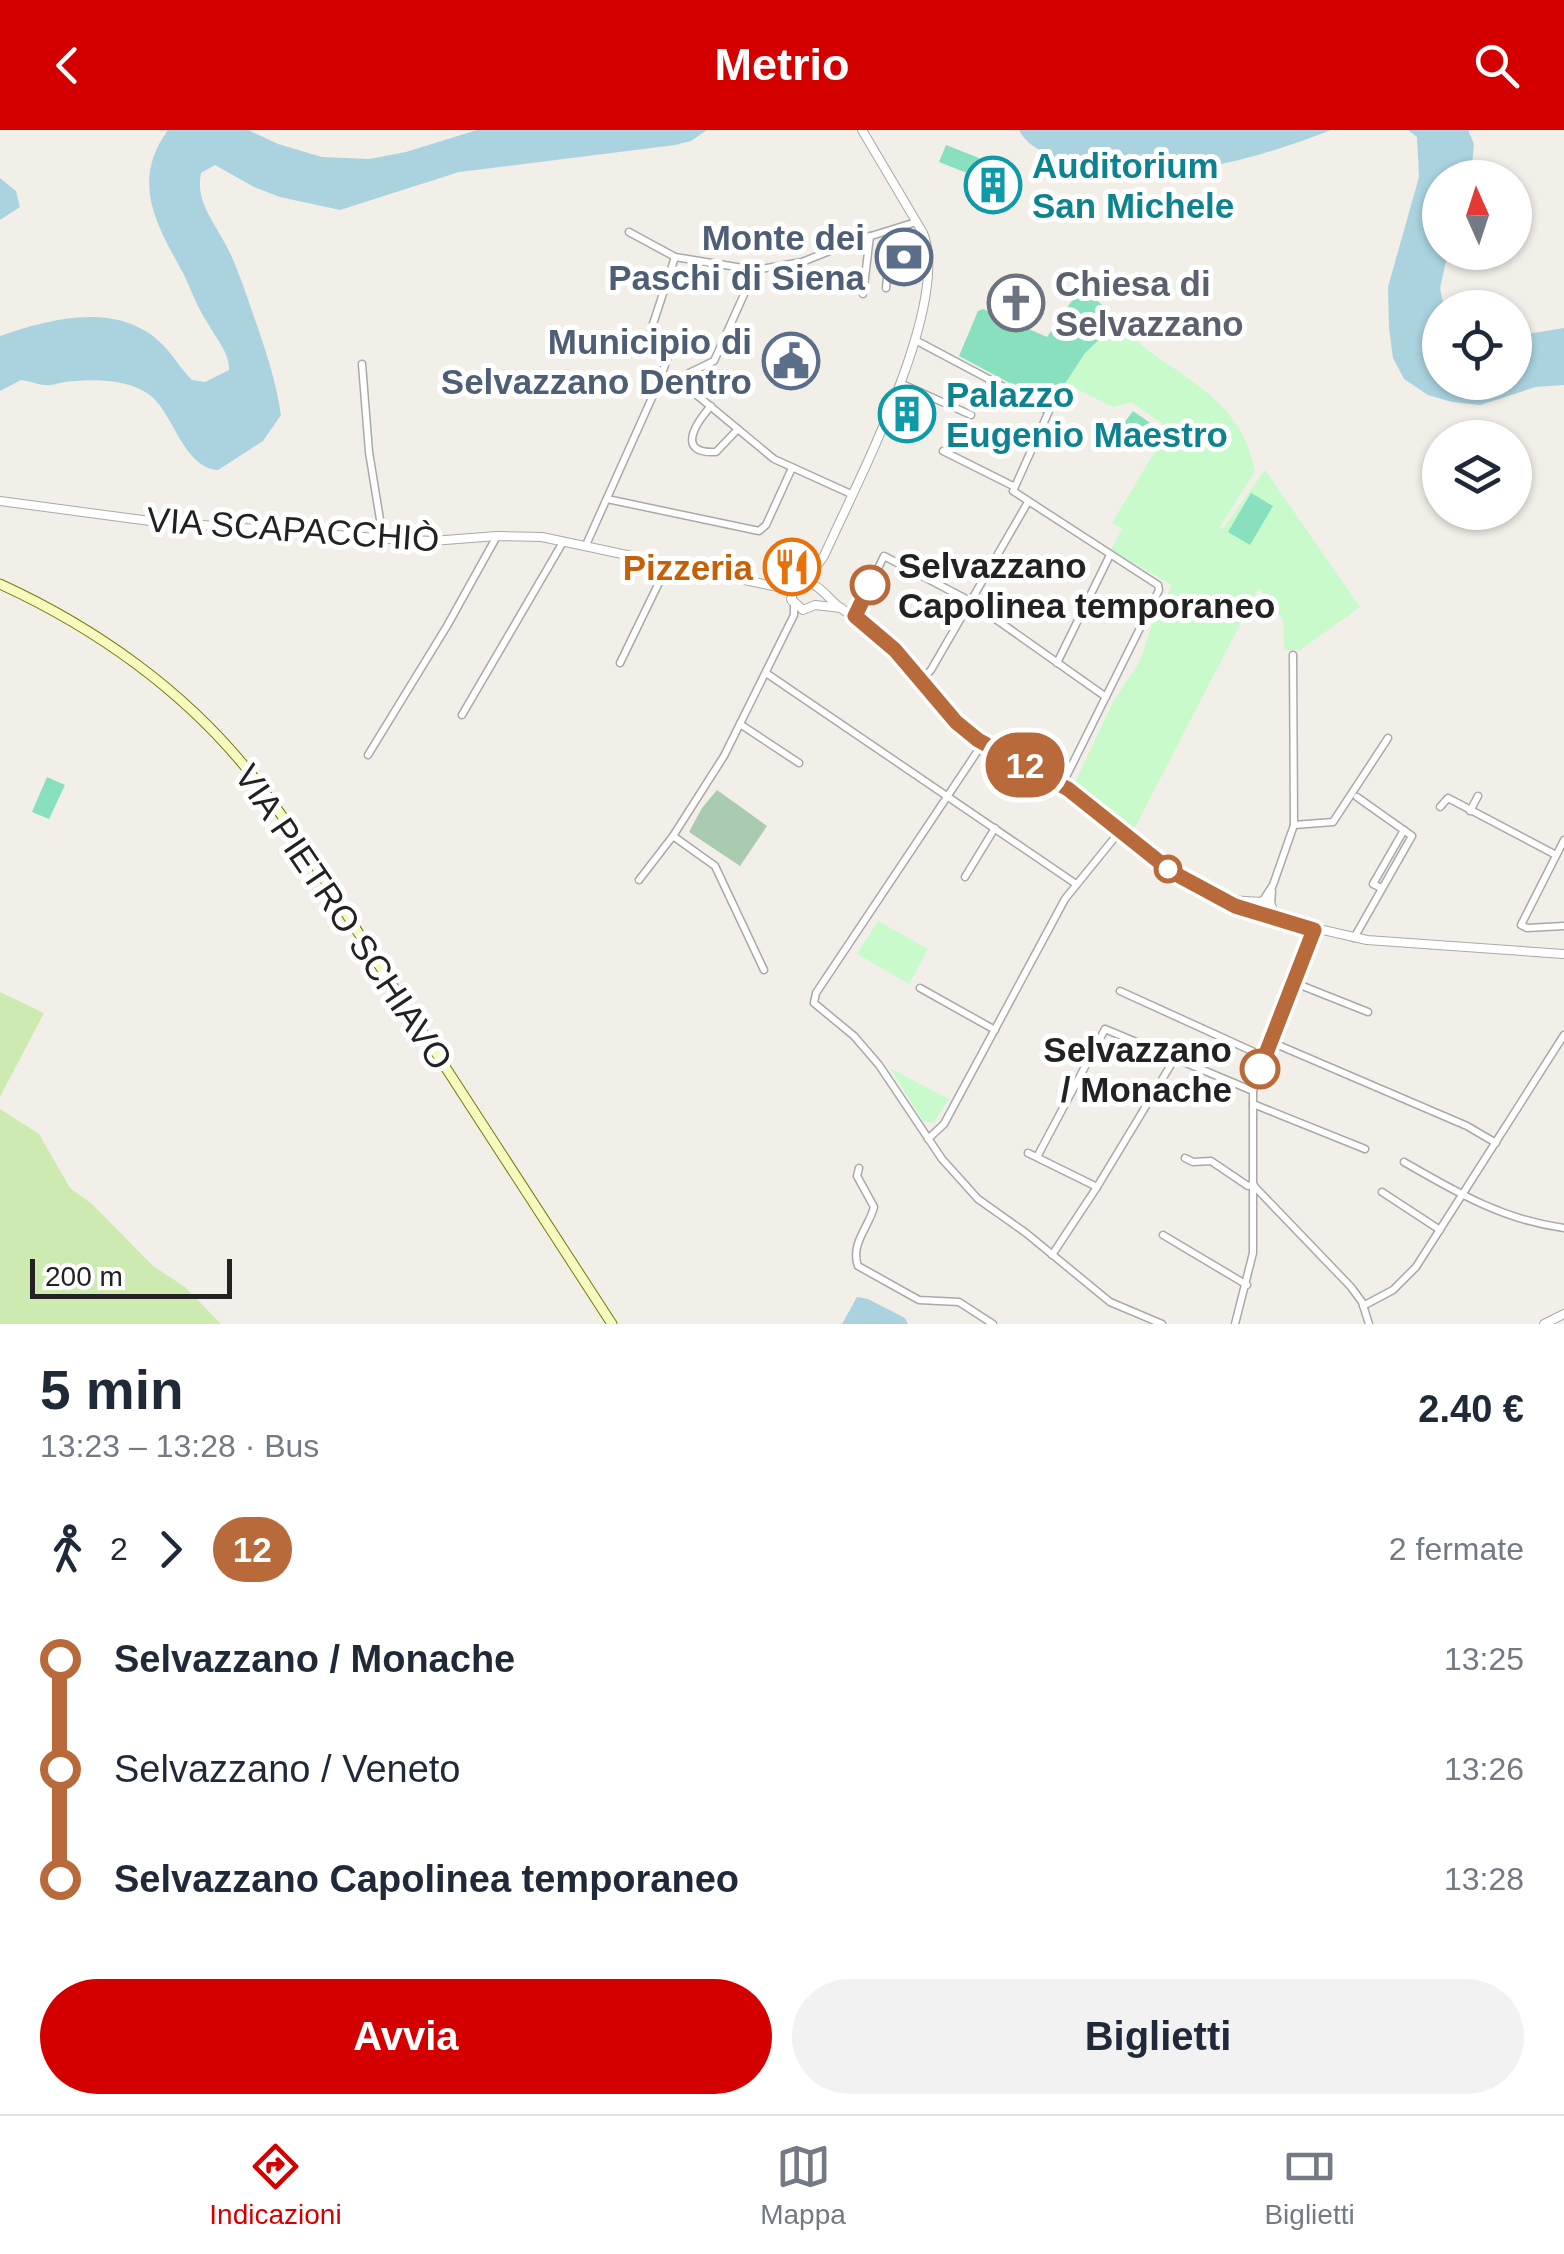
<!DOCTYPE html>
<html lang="it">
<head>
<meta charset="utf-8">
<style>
  body { margin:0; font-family:Helvetica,sans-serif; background:#f2f2f3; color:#1f2937; height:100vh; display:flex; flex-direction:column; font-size:38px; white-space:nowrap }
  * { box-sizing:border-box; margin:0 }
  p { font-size:32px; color:#747a83 }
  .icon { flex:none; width:55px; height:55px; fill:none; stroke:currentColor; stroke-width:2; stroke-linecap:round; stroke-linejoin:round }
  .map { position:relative; height:1194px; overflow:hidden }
  .sheet { display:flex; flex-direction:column; background:#fff; flex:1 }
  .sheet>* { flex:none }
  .badge { padding:0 20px; border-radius:32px; font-size:35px; line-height:65px }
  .needle { width:65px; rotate:357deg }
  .controls { position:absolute; left:1422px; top:30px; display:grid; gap:20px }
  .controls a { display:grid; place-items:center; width:110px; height:110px; border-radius:50%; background:#fff; box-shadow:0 2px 8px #0004; font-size:50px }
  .scale { position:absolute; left:30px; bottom:25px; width:202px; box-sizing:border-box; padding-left:10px; border:5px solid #222; border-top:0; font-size:28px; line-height:35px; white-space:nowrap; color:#222; -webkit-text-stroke:8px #fff; paint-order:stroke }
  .map>.badge { position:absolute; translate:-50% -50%; box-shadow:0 0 0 5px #fff }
  .legs { display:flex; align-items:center; gap:15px; height:110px; padding:0 40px; font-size:32px }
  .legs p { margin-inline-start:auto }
  .summary { display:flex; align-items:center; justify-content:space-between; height:170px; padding:0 40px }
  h1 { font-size:55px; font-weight:800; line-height:75px }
  .cta { display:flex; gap:20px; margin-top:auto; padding:20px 40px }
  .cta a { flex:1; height:115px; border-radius:60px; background:#d40000; color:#fff; font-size:40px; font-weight:800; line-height:115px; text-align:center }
  .cta a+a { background:#f2f2f3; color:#1f2937 }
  ul { padding:0 40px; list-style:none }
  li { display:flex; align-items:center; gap:35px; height:110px; font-size:38px }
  li i { display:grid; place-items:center; width:15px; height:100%; margin:0 12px; background:currentColor }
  li i::after { content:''; width:25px; height:25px; margin:-12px; border:8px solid; border-radius:50%; background:#fff }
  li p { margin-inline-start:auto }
  li:first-child i { background:linear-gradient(#0000 50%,currentColor 0) }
  li:last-child i { background:linear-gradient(currentColor 50%,#0000 0) }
  header { display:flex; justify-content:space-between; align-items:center; height:130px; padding:0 40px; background:#d40000; color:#fff; font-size:45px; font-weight:800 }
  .tab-bar { display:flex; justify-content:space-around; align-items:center; height:140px; border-top:2px solid #e0e1e3; background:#fff; font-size:28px; color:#747a83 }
  .tab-bar a { display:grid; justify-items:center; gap:5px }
  .tab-bar .selected { color:#d40000 }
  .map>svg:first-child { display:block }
  .grass { fill:#cdebb0 }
  .cemetery { fill:#aacbaf }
  .park { fill:#c8facc }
  .pitch { fill:#88e0be }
  .water { fill:#aad3df }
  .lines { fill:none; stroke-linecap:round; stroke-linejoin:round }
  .minor-casing { stroke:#a9a9a9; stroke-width:9 }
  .tertiary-casing { stroke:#a9a9a9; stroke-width:10 }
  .secondary-casing { stroke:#707d05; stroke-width:11 }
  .minor { stroke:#fff; stroke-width:6 }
  .tertiary { stroke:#fff; stroke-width:8 }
  .secondary { stroke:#f7fabf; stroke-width:9 }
  .line-1-casing { stroke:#fff; stroke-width:22 }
  .line-1 { stroke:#b86a3a; stroke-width:15 }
  .stop-1-dot { fill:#fff; stroke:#b86a3a; stroke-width:5 }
  .labels { text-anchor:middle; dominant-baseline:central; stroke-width:10; stroke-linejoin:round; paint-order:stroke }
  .culture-label { font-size:35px; font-weight:bold; fill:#0d838f; stroke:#fff; text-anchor:start }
  .service-label { font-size:35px; font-weight:bold; fill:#4e5e75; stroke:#fff; text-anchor:end }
  .worship-label { font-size:35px; font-weight:bold; fill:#5b616d; stroke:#fff; text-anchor:start }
  .street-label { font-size:35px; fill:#222; stroke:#fff }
  .stop-label { font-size:35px; font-weight:bold; fill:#222; stroke:#fff; text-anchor:start }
  .food-label { font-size:35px; font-weight:bold; fill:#c56008; stroke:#fff; text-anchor:end }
</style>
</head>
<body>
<header><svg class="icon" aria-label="back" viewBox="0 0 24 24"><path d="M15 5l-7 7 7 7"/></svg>Metrio<svg class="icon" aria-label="search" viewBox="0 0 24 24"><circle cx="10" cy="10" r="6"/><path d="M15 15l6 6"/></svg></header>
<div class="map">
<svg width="1564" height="1194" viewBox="0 0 1564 1194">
  <rect width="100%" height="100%" fill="#f2efe9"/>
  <!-- grass -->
  <g class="grass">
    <path d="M0 862 44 883 0 967Z"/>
    <path d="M0 979 39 1004 70 1058 92 1074 153 1136 185 1157 221 1194H0Z"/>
  </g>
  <!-- cemetery -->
  <path class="cemetery" d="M717 660 767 696 740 736 689 702 702 678Z"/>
  <!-- park -->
  <g class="park">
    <path d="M1119 191C1131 204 1144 219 1160 229 1204 259 1244 283 1255 341L1220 397 1222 400 1265 340 1360 477 1300 520H1284L1283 490 1259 458 1134 699 1075 652 1113 572 1140 531 1153 492 1172 455 1111 420 1122 399 1112 393 1169 298 1131 272 1113 277 1065 253 1085 223Z"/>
    <path d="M878 791 928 819 909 854 857 824Z"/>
    <path d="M890 938 949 969 933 993 923 991Z"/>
  </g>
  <!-- pitch -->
  <g class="pitch">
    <path d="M946 15 979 28 972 45 939 32Z"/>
    <path d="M1082 156 1119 191 1085 223 1051 275 959 226 978 181 983 179 1047 207Z"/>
    <path d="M1133 281 1156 297 1147 309 1124 293Z"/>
    <path d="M1251 363 1273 376 1250 415 1228 402Z"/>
    <path d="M47 647 65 655 49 689 32 682Z"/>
  </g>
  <!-- water -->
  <g class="water">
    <path d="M168 0H248L278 14 322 27 369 29 406 22 477 0H707L691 11 675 15 459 42 340 80 280 67 254 57 215 35 201 43C196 69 210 86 222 108 231 123 238 141 244 158 258 199 275 242 281 285L263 311 218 340C184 338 174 285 151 266 131 250 99 249 75 251 64 251 54 256 44 255 36 254 29 251 21 250L0 261V206C51 188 119 171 162 214 173 225 181 239 192 250L205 252 229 240C230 223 215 207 207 192 197 177 191 159 183 143 157 95 130 52 168 0Z"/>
    <path d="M1019 0H1331C1259 29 1152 58 1075 38 1065 35 1056 28 1047 24 1034 17 1026 13 1019 0Z"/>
    <path d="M1408 0H1468L1474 14 1471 47 1440 48V122L1448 123 1440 158 1444 177 1440 178V252H1515V206L1564 198V255L1536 257 1480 275 1452 272 1428 265 1404 249 1393 228 1389 198 1388 157 1419 47 1417 7Z"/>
    <path d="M0 48 16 61 20 77 0 90Z"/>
    <path d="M857 1167 868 1169 905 1188 908 1194H842Z"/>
  </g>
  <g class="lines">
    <!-- minor casing -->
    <g class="minor-casing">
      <g id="minor">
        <path d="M896 101 915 109 926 122"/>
        <path d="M629 102 675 127 755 140 802 132 855 111 916 92"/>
        <path d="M886 158 892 101"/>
        <path d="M863 164 870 106"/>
        <path d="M917 211 1049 281 1013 361 1158 455 1159 460 1062 655"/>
        <path d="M362 234 369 322 383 408"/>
        <path d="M659 252 673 212 650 203 675 127"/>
        <path d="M681 252 774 329 851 364"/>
        <path d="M900 253 971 285"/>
        <path d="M711 276C696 293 675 324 716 322L738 299"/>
        <path d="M943 321 1013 356"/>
        <path d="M607 369 759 401 766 395 792 338"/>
        <path d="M586 415 659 252H681L687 244 714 231 755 140"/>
        <path d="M855 486 884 426 970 471 1106 567"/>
        <path d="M620 533 668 434"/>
        <path d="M1057 533 1110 425"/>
        <path d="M766 543 1076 754"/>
        <path d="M922 549 931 540 1028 372"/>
        <path d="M462 585 563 412"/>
        <path d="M740 594 799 633"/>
        <path d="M983 613 816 863 814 873 854 906 879 935 942 1029 978 1069 1026 1103 1110 1172 1162 1194"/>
        <path d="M368 625 447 496 497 406"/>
        <path d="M1440 677 1448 668 1556 725"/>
        <path d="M1470 681 1478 666"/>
        <path d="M1294 695 1333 692 1388 608"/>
        <path d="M673 706 715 736 764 840"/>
        <path d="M1564 710 1521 795 1527 798 1564 796"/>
        <path d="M965 747 995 698"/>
        <path d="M639 750 673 706 724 626 794 485V474"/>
        <path d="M1381 758 1373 754 1404 700"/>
        <path d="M1262 772 1273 755 1294 695 1293 525"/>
        <path d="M1271 775 1272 761"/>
        <path d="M1354 808 1412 706 1357 667"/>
        <path d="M1295 853 1368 882"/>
        <path d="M920 858 995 900"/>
        <path d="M1120 861 1265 927"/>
        <path d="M1271 912 1467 996 1496 1013"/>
        <path d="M1253 974 1365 1019"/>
        <path d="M928 1009 944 994 1065 769 1120 701"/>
        <path d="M1028 1023 1097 1057"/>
        <path d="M1037 1027 1105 899 1253 961"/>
        <path d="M1185 1028 1193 1032 1211 1031 1248 1056 1254 1055"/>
        <path d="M1404 1032C1456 1062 1503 1090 1564 1098"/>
        <path d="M859 1038 857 1046 874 1077C869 1097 850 1114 858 1136L919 1170 959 1172 993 1194"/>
        <path d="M1254 1056 1351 1157 1362 1172 1369 1194"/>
        <path d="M1382 1062 1440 1100"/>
        <path d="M1163 1105 1247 1155"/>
        <path d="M1052 1125 1097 1057 1175 928"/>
        <path d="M1363 1176 1393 1160 1416 1137 1564 905"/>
        <path d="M1235 1194 1253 1123V961L1315 800"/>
      </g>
    </g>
    <!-- tertiary casing -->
    <g class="tertiary-casing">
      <g id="tertiary">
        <path d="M0 371 150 391 390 409 432 411 497 406 542 407 782 458 800 455"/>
        <path d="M805 451 824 426C855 356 952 174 923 103L862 0"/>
        <path d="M791 469 803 480 815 475 841 478"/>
        <path d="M792 471V464C809 438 823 464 838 476 859 492 880 503 898 523 922 548 941 581 968 603 996 625 1031 636 1062 655 1101 678 1132 714 1170 740 1197 758 1229 769 1258 784"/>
        <path d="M1230 770 1261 772"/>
        <circle cx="1264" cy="779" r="8"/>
        <path d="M1266 787 1367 810 1564 824"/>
        <path d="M1544 1194 1564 1184"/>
      </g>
    </g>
    <!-- secondary casing -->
    <g class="secondary-casing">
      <path id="secondary" d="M0 454C96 498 185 561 251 644 304 712 347 787 394 858 467 970 539 1082 612 1194"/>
    </g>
    <!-- minor -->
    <use href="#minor" class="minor"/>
    <!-- tertiary -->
    <use href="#tertiary" class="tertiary"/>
    <!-- secondary -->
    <use href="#secondary" class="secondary"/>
  </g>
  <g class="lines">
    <!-- line-1 casing -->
    <g class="line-1-casing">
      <path id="line-1" d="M870 455 855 486 895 520 956 592 978 610 1068 659 1172 742 1235 776 1314 800 1260 939"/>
    </g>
    <!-- line-1 -->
    <use href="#line-1" class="line-1"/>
  </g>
  <!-- icons -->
  <defs>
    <g id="building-ring" transform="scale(2.875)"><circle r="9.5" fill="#fff" stroke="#0f9aa8" stroke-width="1.5"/><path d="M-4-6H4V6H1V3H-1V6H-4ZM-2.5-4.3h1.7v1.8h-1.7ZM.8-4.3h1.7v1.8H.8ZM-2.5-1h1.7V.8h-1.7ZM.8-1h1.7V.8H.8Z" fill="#0f9aa8"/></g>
    <g id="bank-ring" transform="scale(2.875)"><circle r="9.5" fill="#fff" stroke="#5c6f8a" stroke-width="1.5"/><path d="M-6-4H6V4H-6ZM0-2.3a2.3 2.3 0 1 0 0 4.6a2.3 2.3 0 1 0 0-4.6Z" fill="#5c6f8a"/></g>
    <g id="church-ring" transform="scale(2.875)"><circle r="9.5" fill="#fff" stroke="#6b7280" stroke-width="1.5"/><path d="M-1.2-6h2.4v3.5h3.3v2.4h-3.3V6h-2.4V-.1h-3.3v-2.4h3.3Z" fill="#6b7280"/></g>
    <g id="civic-ring" transform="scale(2.875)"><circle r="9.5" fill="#fff" stroke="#5c6f8a" stroke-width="1.5"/><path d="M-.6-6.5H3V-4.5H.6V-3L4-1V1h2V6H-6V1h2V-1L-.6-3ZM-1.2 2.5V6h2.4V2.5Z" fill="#5c6f8a"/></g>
    <g id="restaurant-ring" transform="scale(2.875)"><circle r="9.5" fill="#fff" stroke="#e8710a" stroke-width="1.5"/><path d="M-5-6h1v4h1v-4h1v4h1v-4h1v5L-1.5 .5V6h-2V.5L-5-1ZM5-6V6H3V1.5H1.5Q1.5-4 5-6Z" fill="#e8710a"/></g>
  </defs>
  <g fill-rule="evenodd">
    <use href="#building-ring" x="993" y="55"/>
    <use href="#bank-ring" x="904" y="127"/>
    <use href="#church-ring" x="1016" y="173"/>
    <use href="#civic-ring" x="791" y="231"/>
    <use href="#building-ring" x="907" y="284"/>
    <use href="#restaurant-ring" x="792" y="437"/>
  </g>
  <!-- markers -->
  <g class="stop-1-dot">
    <circle cx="870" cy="455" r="18"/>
    <circle cx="1168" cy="739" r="12"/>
    <circle cx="1260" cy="939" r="18"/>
  </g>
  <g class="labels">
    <!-- culture labels -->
    <g class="culture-label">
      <text x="1032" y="35">Auditorium<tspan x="1032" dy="40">San Michele</tspan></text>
      <text x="946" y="264">Palazzo<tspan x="946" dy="40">Eugenio Maestro</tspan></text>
    </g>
    <!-- service labels -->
    <g class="service-label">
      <text x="865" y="107">Monte dei<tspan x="865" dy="40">Paschi di Siena</tspan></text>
      <text x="752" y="211">Municipio di<tspan x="752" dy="40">Selvazzano Dentro</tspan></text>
    </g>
    <!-- worship labels -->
    <g class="worship-label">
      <text x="1055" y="153">Chiesa di<tspan x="1055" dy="40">Selvazzano</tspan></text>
    </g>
    <!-- street labels -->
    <g class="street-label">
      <text transform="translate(293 399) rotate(4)">VIA SCAPACCHIÒ</text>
      <text transform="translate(344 787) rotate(56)">VIA PIETRO SCHIAVO</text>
    </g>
    <!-- stop labels -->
    <g class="stop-label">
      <text x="898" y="435">Selvazzano<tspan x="898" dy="40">Capolinea temporaneo</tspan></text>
      <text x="1232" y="919" text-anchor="end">Selvazzano<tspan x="1232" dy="40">/ Monache</tspan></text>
    </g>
    <!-- food labels -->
    <g class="food-label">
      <text x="753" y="437">Pizzeria</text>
    </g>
  </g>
</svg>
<div class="controls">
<a><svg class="needle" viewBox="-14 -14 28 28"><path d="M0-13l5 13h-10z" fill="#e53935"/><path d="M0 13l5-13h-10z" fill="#747a83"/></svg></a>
<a><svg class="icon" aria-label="locate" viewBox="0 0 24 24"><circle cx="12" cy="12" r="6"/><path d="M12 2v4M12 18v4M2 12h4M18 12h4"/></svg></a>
<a><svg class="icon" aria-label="layers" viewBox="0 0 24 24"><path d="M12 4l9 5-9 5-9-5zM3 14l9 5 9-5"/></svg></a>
</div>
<div class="scale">200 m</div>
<b class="badge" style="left:1025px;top:635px;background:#b86a3a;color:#fff">12</b>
</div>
<section class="sheet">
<div class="summary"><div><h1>5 min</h1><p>13:23 – 13:28 · Bus</p></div><b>2.40 €</b></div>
<div class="legs"><svg class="icon" aria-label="walk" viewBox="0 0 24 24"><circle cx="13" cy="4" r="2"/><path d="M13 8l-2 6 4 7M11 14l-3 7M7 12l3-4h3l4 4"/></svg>2<svg class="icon" aria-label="forward" viewBox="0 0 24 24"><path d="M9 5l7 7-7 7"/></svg><b class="badge" style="background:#b86a3a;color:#fff">12</b><p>2 fermate</p></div>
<ul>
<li><i style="color:#b86a3a"></i><b>Selvazzano / Monache</b><p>13:25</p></li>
<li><i style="color:#b86a3a"></i><span>Selvazzano / Veneto</span><p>13:26</p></li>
<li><i style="color:#b86a3a"></i><b>Selvazzano Capolinea temporaneo</b><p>13:28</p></li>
</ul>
<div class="cta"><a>Avvia</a><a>Biglietti</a></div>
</section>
<nav class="tab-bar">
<a class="selected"><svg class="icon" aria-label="directions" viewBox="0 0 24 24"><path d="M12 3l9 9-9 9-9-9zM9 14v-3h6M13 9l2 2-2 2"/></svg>Indicazioni</a>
<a><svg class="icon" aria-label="map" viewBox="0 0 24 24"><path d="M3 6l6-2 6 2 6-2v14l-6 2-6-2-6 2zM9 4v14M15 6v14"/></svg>Mappa</a>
<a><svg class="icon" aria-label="tickets" viewBox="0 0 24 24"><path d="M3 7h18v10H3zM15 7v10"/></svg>Biglietti</a>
</nav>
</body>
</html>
